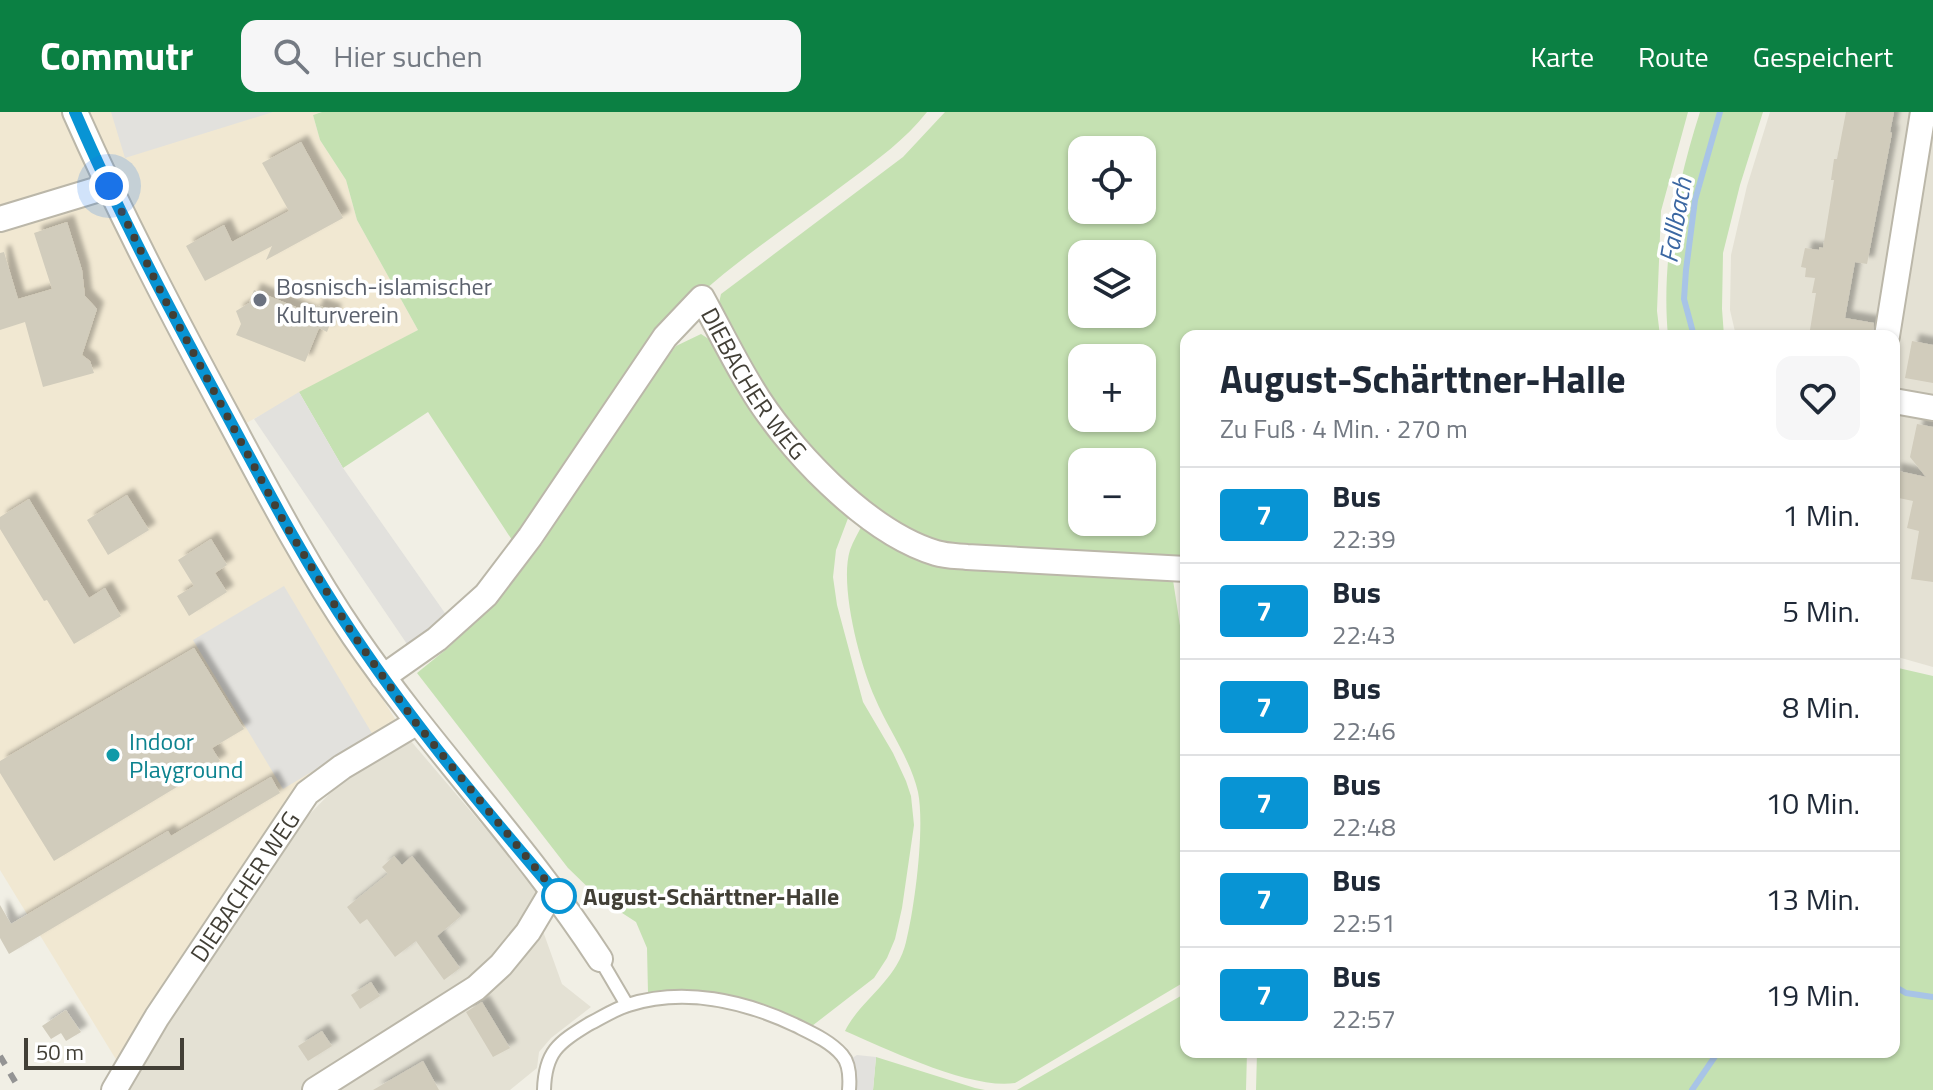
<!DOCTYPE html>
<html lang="de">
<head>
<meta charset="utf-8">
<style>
  body { margin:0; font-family:"Titillium Web",sans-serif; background:#f6f6f7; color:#1f2937; height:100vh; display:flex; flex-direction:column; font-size:30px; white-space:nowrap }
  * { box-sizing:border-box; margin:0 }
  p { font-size:26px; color:#747a83 }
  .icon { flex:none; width:44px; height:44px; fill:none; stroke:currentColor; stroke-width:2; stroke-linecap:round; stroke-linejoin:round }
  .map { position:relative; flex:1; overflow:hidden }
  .drawer { position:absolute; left:1180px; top:218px; width:720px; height:728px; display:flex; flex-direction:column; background:#fff; border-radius:16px; box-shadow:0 2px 6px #0004 }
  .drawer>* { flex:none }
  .badge { padding:0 16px; border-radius:6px; font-size:28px; line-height:52px }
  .tools { position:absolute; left:1068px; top:24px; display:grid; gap:16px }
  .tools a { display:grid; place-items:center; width:88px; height:88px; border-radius:16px; background:#fff; box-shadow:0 2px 6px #0004; font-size:40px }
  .scale { position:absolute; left:24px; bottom:20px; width:160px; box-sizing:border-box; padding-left:8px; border:4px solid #423f36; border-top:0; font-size:22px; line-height:28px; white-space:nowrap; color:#423f36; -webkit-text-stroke:6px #fff; paint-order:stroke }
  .you { position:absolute; width:40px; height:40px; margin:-20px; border:6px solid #fff; border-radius:50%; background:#1a73e8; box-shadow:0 0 0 12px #1a73e833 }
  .map>.badge { position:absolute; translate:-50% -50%; box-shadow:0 0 0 4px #fff }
  .round { display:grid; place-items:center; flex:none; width:84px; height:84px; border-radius:16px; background:#f6f6f7 }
  .headline { display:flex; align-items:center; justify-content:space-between; height:136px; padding:0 40px }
  h1 { font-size:38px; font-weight:700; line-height:60px }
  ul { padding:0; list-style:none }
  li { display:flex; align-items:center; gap:24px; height:96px; padding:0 40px; border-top:2px solid #e0e1e3 }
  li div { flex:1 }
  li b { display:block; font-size:30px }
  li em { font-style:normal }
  li .badge { min-width:88px; font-weight:700; text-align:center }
  header { display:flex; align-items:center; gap:48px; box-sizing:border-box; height:112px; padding:0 40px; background:#0b8043; color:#fff }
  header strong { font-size:38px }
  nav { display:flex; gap:44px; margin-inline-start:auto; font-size:28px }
  .search { width:560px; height:72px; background:#f6f6f7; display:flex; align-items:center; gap:20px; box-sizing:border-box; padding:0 28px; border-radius:16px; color:#747a83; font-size:30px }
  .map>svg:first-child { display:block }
  .residential { fill:#e4e1d4 }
  .commercial { fill:#f1e8d2 }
  .green { fill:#c5e1b2; fill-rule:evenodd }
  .parking { fill:#e2e1dd }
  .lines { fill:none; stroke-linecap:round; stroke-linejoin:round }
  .stream { stroke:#a8c4e7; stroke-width:6 }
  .building { fill:#d1ccbc; filter:url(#shadow) }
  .service-casing { stroke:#bbb7a9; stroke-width:16 }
  .minor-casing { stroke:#bbb7a9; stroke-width:28 }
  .service { stroke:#fff; stroke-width:12 }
  .minor { stroke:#fff; stroke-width:24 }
  .rail { stroke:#949494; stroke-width:6; stroke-dasharray:10 10; stroke-linecap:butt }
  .line-casing { stroke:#fff; stroke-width:18 }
  .line { stroke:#0894d4; stroke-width:12 }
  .walk { stroke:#423f36; stroke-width:8; stroke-dasharray:0 14.4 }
  .worship-dot { fill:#6b7280; stroke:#fff; stroke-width:3 }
  .culture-dot { fill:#0f9aa8; stroke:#fff; stroke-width:3 }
  .stop-dot { fill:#fff; stroke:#0894d4; stroke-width:4 }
  .labels { text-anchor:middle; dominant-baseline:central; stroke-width:7; stroke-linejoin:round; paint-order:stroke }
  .worship-label { font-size:24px; fill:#5b616d; stroke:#fff; text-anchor:start }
  .street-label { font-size:24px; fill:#423f36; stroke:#fff }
  .culture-label { font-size:24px; fill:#0d838f; stroke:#fff; text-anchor:start }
  .stop-label { font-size:24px; font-weight:bold; fill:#423f36; stroke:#fff; text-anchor:start }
  .water-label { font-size:26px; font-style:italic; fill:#3b67a2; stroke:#fff }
</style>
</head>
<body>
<header>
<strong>Commutr</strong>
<div class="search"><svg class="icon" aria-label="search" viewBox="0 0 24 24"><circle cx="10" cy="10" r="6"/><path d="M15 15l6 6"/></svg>Hier suchen</div>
<nav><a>Karte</a><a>Route</a><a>Gespeichert</a></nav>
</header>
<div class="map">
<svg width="1933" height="978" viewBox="0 0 1933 978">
  <defs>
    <filter id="shadow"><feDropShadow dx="7" dy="-7" stdDeviation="2" flood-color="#0004"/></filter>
  </defs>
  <rect width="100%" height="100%" fill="#f1efe5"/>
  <!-- residential -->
  <g class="residential">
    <path d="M1770 0H1933V555L1894 544V224H1736L1730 198 1731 143 1747 74Z"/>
    <path d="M410 628 537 777 544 822 562 872 591 895 551 926 539 940 537 956 510 978H125L165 913 301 711 346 665Z"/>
  </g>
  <!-- commercial -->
  <path class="commercial" d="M0 0H322L313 3 320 28 346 68 357 108 418 218 224 323 275 419 399 613 321 662 120 954 0 758Z"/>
  <!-- green -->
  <g class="green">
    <path d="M322 0H927C906 27 877 48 850 68 800 106 746 141 699 183 622 251 570 346 514 431L428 300 343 356 299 280 418 218 357 108 346 68 320 28 313 3Z"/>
    <path d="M945 0H1688L1661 99 1657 199 1660 224H1186V452L937 436 861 395 774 300 717 200 721 182 903 45ZM1082 38H1142V98H1082ZM1082 142H1142V202H1082ZM1082 246H1142V306H1082ZM1082 350H1142V410H1082Z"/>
    <path d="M1700 0H1763L1740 73 1723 141 1722 197 1724 224H1668C1661 148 1677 72 1700 0Z"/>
    <path d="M701 222 718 233 850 401 836 438 833 465 837 493 863 590 893 641 906 669 911 684 914 713 902 796 895 827 887 846 874 866 812 914 744 887 694 880 648 881 647 836 636 810 599 786 568 756 417 561 449 535 501 485 542 432 623 303 676 234Z"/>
    <path d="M863 411 960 454 1173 468 1186 553V869L1015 971C972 978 886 937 845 919 861 887 897 869 906 830 915 794 925 715 918 680 910 646 888 617 875 586 860 553 839 473 850 438 853 429 859 420 863 411Z"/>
    <path d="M1894 555 1933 564V978H1256L1257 940H1894Z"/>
    <path d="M1186 881V940H1247L1246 978H1017Z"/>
    <path d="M876 945 975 976 985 978H873Z"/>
  </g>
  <!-- parking -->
  <g class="parking">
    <path d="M111 0H273L125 46Z"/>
    <path d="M299 280 343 356 447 504 407 532 254 307Z"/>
    <path d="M284 474 373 623 283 677 193 528Z"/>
    <path d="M857 943 876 945 873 978H849L846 950Z"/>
  </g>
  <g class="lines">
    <!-- stream -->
    <g class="stream">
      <path d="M1694 224 1684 187 1686 158 1695 88 1720 0"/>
      <path d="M1894 874 1906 881 1933 885"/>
      <path d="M1692 978 1718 940"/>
    </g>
  </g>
  <!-- building -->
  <g class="building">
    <path d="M1846 0H1894L1890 20 1892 21 1867 152 1855 150 1845 206 1874 211 1872 224H1809L1816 181H1812L1815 166 1805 165 1806 156 1801 155 1805 136 1819 138V135L1823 136 1834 68H1831L1834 47H1837Z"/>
    <path d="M301 30 343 106 266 148 272 134 205 169 186 134 224 113 232 130 289 99 262 51Z"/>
    <path d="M67 110 82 158 85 184 97 197 82 243 90 249 94 261 43 275 25 210 0 218V141L4 140 18 187 52 177 34 121Z"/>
    <path d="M254 178 313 202 317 193 335 199 327 220 319 216 305 250 236 223 241 212 236 199 249 191Z"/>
    <path d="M1912 229 1933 233V271L1905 266Z"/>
    <path d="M1917 312 1933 315V470L1911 467 1919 419 1907 416 1913 389 1894 385V358L1926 365 1910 345Z"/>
    <path d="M127 383 149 418 108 443 87 408Z"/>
    <path d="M29 387 89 486 105 476 121 504 74 532 47 488 44 489 0 417V405Z"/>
    <path d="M211 427 227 453 215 461 227 480 189 504 177 484 194 474 178 448Z"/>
    <path d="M194 536 244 617 212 636 220 649 54 749 0 661V649Z"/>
    <path d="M271 665 280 681 9 842 0 826V793L11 812 168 719 171 724Z"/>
    <path d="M394 744 402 753 412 744 461 804 437 824 460 856 444 868 416 829 395 845 367 807 360 812 347 795 388 762 382 755Z"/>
    <path d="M371 870 380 884 360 897 351 883Z"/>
    <path d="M482 890 510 936 493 945 466 900Z"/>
    <path d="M66 898 81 920 66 929 61 921 51 927 42 914Z"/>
    <path d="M322 919 332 934 308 949 298 934Z"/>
    <path d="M423 949 439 978H373Z"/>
  </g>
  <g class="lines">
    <!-- service casing -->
    <g class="service-casing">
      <g id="service">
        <path d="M600 847 627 893"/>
        <path d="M544 978C545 940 558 931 589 912 601 906 615 897 628 893 684 875 744 889 795 913 811 921 830 929 842 943 850 952 850 966 849 978"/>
      </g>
    </g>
    <!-- minor casing -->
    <g class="minor-casing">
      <g id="minor">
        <path d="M75 0C122 106 175 207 230 309 269 382 307 455 354 524 431 636 526 733 600 847"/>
        <path d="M0 107 109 74"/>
        <path d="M1887 224 1923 0"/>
        <path d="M1894 289 1933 296"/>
        <path id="s1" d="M383 565 437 527 486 483 530 425 665 225 702 186C718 215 732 244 749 272 785 334 866 420 936 441 946 444 957 444 967 445L1186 457"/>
        <path id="s2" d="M114 978 157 905 307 681 342 655 416 611"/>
        <path d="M315 978 476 876 501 853 528 820 553 778"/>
      </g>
    </g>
    <!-- service -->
    <use href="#service" class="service"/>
    <!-- minor -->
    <use href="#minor" class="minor"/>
    <!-- rail -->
    <path class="rail" d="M0 944 20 978"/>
  </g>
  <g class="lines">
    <!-- line casing -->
    <g class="line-casing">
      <path id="line" d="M75 0C118 100 169 196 221 292 263 370 303 448 353 522 415 615 489 703 562 788"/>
    </g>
    <!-- line -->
    <use href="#line" class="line"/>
    <!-- walk -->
    <path class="walk" d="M109 74 164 186 285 412 352 521 416 611 562 788 559 784"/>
  </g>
  <!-- markers -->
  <circle class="worship-dot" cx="260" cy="188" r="8"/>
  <circle class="culture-dot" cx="113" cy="643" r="8"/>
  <circle class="stop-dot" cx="559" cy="784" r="16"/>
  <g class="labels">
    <!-- worship labels -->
    <g class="worship-label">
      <text x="276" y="174">Bosnisch-islamischer<tspan x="276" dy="28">Kulturverein</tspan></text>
    </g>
    <!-- street labels -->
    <g class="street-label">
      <text stroke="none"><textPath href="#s1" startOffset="600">DIEBACHER WEG</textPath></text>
      <text stroke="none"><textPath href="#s2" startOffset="242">DIEBACHER WEG</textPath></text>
    </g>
    <!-- culture labels -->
    <g class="culture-label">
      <text x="129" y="629">Indoor<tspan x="129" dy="28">Playground</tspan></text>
    </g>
    <!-- stop labels -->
    <g class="stop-label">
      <text x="583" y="784">August-Schärttner-Halle</text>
    </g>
    <!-- water labels -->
    <g class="water-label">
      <text transform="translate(1675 108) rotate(-80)">Fallbach</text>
    </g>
  </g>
</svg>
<div class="tools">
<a><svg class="icon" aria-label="locate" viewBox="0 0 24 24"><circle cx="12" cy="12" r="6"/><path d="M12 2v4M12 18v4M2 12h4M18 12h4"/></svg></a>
<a><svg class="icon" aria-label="layers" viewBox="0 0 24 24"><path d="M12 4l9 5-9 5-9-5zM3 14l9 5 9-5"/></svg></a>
<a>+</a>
<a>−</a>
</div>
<div class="scale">50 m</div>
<div class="you" style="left:109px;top:74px"></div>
<section class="drawer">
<div class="headline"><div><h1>August-Schärttner-Halle</h1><p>Zu Fuß · 4 Min. · 270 m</p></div><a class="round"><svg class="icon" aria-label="heart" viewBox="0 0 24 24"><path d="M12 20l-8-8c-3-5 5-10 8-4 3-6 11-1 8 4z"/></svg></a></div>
<ul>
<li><span class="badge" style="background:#0894d4;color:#fff">7</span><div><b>Bus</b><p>22:39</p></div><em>1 Min.</em></li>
<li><span class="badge" style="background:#0894d4;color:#fff">7</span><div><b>Bus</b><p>22:43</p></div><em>5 Min.</em></li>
<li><span class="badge" style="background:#0894d4;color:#fff">7</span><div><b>Bus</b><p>22:46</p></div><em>8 Min.</em></li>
<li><span class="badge" style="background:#0894d4;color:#fff">7</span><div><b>Bus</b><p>22:48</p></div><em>10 Min.</em></li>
<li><span class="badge" style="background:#0894d4;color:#fff">7</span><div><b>Bus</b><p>22:51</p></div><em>13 Min.</em></li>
<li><span class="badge" style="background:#0894d4;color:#fff">7</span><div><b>Bus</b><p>22:57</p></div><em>19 Min.</em></li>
</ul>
</section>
</div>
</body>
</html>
